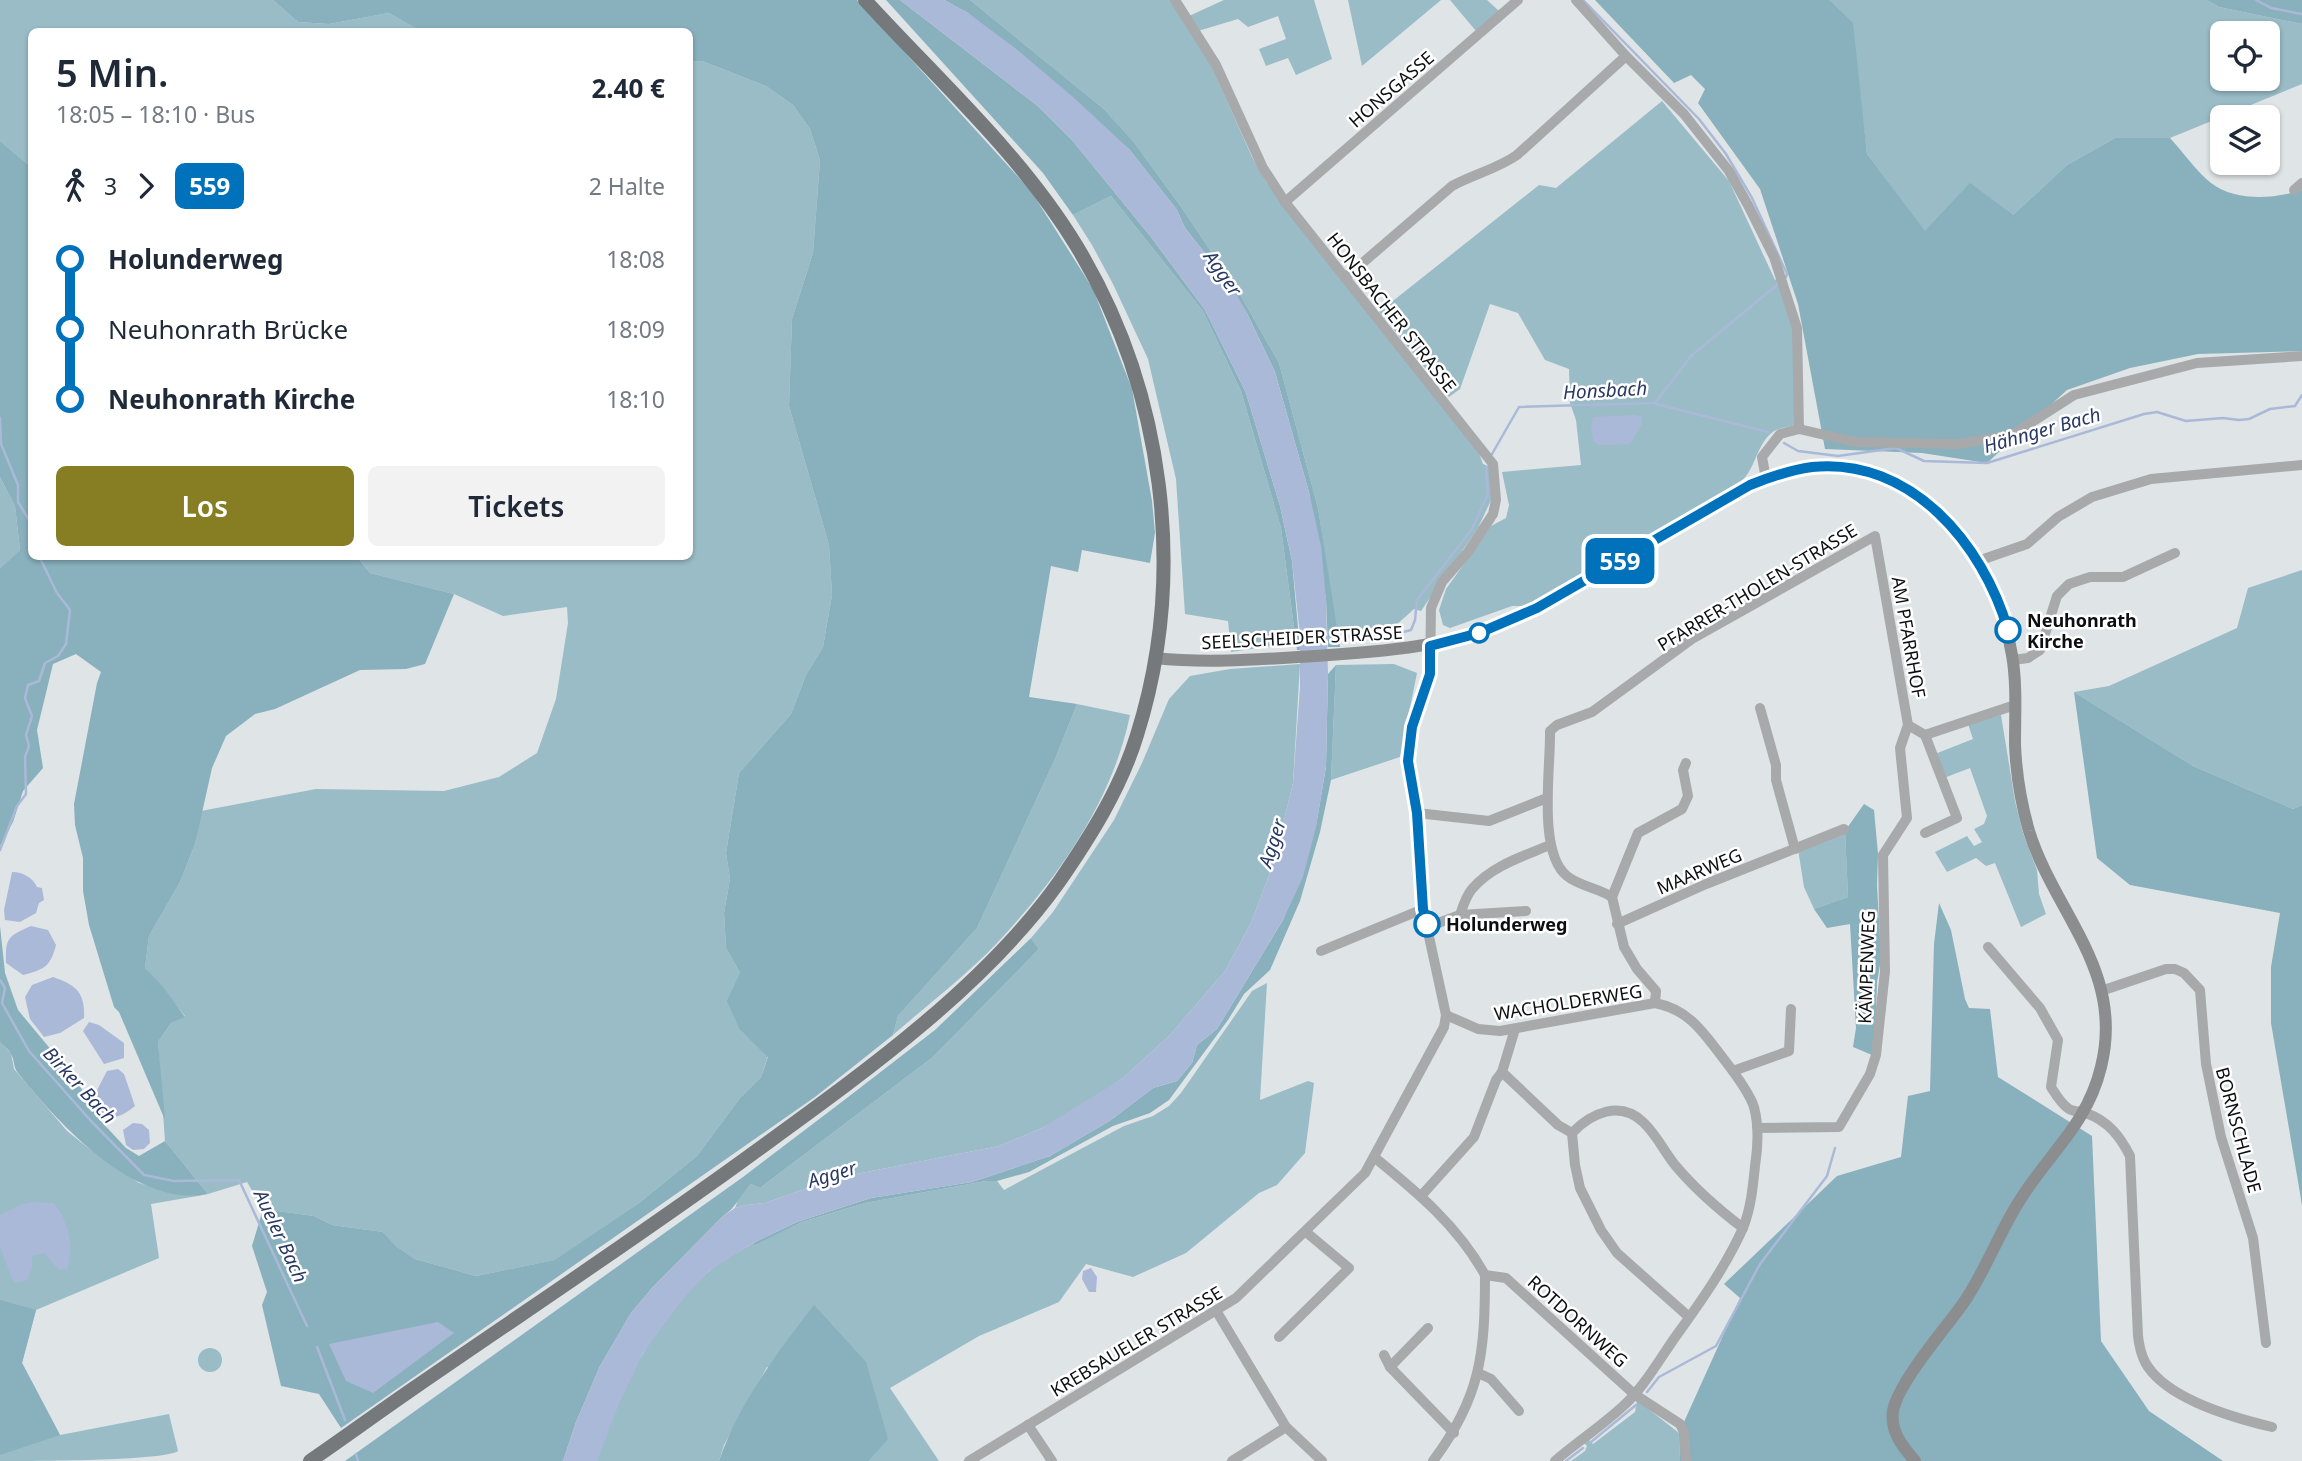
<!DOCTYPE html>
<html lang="de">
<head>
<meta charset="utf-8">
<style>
  body { margin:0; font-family:"Noto Sans",sans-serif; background:#f2f2f3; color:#1f2937; height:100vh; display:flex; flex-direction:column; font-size:26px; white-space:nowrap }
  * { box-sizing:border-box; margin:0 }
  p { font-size:23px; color:#747a83 }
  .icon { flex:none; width:38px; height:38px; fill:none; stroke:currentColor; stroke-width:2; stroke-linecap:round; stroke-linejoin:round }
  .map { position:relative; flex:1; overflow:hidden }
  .side { position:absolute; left:28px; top:28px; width:665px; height:532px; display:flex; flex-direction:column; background:#fff; border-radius:10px; box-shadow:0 2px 5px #0004 }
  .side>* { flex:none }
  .badge { padding:0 14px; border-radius:10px; font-size:24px; line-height:46px }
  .tools { position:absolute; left:2210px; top:21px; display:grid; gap:14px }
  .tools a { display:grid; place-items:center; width:70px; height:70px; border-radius:10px; background:#fff; box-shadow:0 2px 5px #0004; font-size:35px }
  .map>.badge { position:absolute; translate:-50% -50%; box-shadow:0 0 0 4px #fff }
  .legs { display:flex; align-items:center; gap:10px; height:77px; padding:0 28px; font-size:23px }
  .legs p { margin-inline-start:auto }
  .overview { display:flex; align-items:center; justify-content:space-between; height:119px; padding:0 28px }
  h1 { font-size:38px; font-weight:600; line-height:52px }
  .primary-button { display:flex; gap:14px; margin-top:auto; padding:14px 28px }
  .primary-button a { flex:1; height:80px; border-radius:10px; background:#877e24; color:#fff; font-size:28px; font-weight:600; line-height:80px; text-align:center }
  .primary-button a+a { background:#f2f2f3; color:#1f2937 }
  ul { padding:0 28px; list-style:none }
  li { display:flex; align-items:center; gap:24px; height:70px; font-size:26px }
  li i { display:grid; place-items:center; width:10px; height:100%; margin:0 9px; background:currentColor }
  li i::after { content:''; width:18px; height:18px; margin:-9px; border:5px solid; border-radius:50%; background:#fff }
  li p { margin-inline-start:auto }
  li:first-child i { background:linear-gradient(#0000 50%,currentColor 0) }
  li:last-child i { background:linear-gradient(currentColor 50%,#0000 0) }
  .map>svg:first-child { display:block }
  .green { fill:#99bcc7; fill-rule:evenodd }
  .forest { fill:#88b0bd }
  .water { fill:#abb9d8 }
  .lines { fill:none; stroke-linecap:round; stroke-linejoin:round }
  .stream { stroke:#abb9d8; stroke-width:2.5 }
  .street { stroke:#a8a9ab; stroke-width:10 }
  .secondary { stroke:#8b8d8f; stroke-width:12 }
  .primary { stroke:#76797b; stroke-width:14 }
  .line-1-casing { stroke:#fff; stroke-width:16 }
  .line-1 { stroke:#0072bc; stroke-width:10 }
  .stop-1-dot { fill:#fff; stroke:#0072bc; stroke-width:3.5 }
  .labels { text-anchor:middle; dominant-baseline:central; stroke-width:5; stroke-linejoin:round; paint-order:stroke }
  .street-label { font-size:18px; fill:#0d0e0f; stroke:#fff }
  .stop-label { font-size:18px; font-weight:bold; fill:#0d0e0f; stroke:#fff; text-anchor:start }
  .water-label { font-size:19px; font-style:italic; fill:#283862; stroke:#fff }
</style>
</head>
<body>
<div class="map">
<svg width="2302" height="1461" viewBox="0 0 2302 1461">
  <rect width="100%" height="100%" fill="#dfe4e6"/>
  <!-- green -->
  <g class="green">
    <path d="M0 0H273L298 22 329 24 389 13 420 31 32 32 31 167 0 141Z"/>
    <path d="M970 0H1171L1211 65 1252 157 1266 182 1479 453 1483 464 1491 467 1492 498 1478 528 1421 611 1414 609 1394 627 1336 630 1318 508 1279 363 1242 298 1182 208 1133 141 1104 109Z"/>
    <path d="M1224 0H1314L1332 59 1296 75 1288 58 1266 66 1259 49 1286 39 1278 16 1248 27 1238 19 1198 31 1189 16Z"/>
    <path d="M1348 0H1441L1362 66Z"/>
    <path d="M1450 0H1487L1499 11 1476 31Z"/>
    <path d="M1829 0H2207L2219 7 2302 24V84L2170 138H2115L2067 165 2013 215 1925 232 1867 154 1860 96ZM2222 33H2268V79H2222Z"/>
    <path d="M690 61H702L766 86 793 105 810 129 820 160 813 253 792 319 789 406 829 545 832 595 823 647 806 675 791 714 739 773 726 853 730 879 724 913 726 948 740 973V1030L768 1056 761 1077 740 1098 697 1156 639 1203 556 1260 476 1276 415 1259 396 1246 383 1232 332 1225 314 1216 263 1209 247 1182 208 1194 165 1141 158 1042 171 1023 185 1016 145 968 149 936 180 882 195 844 201 811 316 789 444 791 499 777 537 753 556 699 568 623 567 607 503 616 454 594 370 573 357 557 690 556Z"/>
    <path d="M1662 101 1729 181 1775 280 1780 276 1794 329 1796 425C1789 427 1779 428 1774 431 1756 443 1756 471 1739 483L1573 581 1525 606H1512L1450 628 1443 625 1439 610 1446 589 1491 526 1506 518 1509 505 1502 472 1581 465 1576 420 1570 403 1569 369 1545 360 1518 313 1490 304 1460 389 1449 397 1379 312 1539 185 1556 188Z"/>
    <path d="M1111 196 1203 311 1241 391 1281 528 1296 642 1231 652 1228 621 1185 614 1176 479 1148 359 1113 284 1092 245 1073 215Z"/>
    <path d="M0 477 15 506 20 550 0 568Z"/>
    <path d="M2302 570V805L2293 809 2193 766 2074 692 2109 686 2237 628 2248 588Z"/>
    <path d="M1300 664 1293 783 1274 862 1251 923 1225 971 1170 1035 1123 1078 1083 1105 1042 1128 999 1146 836 1178 765 1203 747 1205 735 1208 740 1195 751 1184 760 1188 933 1057 1039 949 1031 938 1053 912 1114 820 1142 763 1169 699 1190 676 1230 669Z"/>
    <path d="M1394 664 1417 673 1400 757 1331 780 1336 665Z"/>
    <path d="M1077 704 1130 715C1112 802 1058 878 997 943 966 976 927 1005 893 1035L898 1016 977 928 1055 759Z"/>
    <path d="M2001 715 2015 801 2023 833 2037 870 2039 894 2046 914 2021 927 1995 863 1986 866 1976 858 1947 872 1935 852 1967 836 1974 846 1982 842 1974 829 1984 824 1987 816 1970 768 1944 778 1935 754 1973 739 1968 724Z"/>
    <path d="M1845 831 1848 897 1814 909 1804 887 1798 849Z"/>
    <path d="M1267 983 1260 1100 1308 1081 1314 1083 1305 1153 1277 1185 1259 1193 1186 1253 1133 1277 1086 1264 1059 1302 979 1336 890 1388 939 1461H869L888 1438 767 1367 724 1445 719 1461H597C615 1395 656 1318 708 1272 721 1261 739 1252 753 1243L755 1244 802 1222 865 1203 986 1181H997L1004 1190 1124 1126 1153 1116 1169 1106 1181 1093 1252 991Z"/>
    <path d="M0 1042 11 1053 14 1069 67 1131 87 1147 139 1183 169 1192 203 1195 151 1204 159 1258 36 1310 22 1363 60 1435 169 1414 178 1451C164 1461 29 1461 0 1461Z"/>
    <circle cx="210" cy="1360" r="12"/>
    <path d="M1637 1400 1679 1433 1680 1461H1571L1585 1451 1587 1446 1584 1443 1589 1440 1593 1444 1635 1412Z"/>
  </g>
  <!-- forest -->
  <g class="forest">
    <path d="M273 0H857L1031 191 1093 289 1132 389 1152 501 1155 533 1150 563 1082 550 1078 572 1051 566 1029 697 1077 704 1055 759 977 928 898 1016 893 1035 815 1097 341 1428 319 1394 281 1386 262 1305 267 1292 252 1246 263 1209 314 1216 332 1225 383 1232 396 1246 415 1259 476 1276 555 1260 639 1203 697 1156 740 1098 761 1077 768 1057 740 1030 727 1001 740 973 726 948 724 913 730 879 726 853 739 773 791 714 806 675 823 647 832 595 829 545 789 406 792 319 813 253 820 160 810 129 793 105 766 86 702 61H690V32L420 31 389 13 329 24 298 22Z"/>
    <path d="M886 0H900L1039 107 1072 140 1151 237 1205 310 1246 393 1280 506 1292 561 1300 650H1297L1281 528 1241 391 1203 311 1111 196 1073 215 1043 173Z"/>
    <path d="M944 0H970L1104 109 1133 141 1182 208 1242 298 1279 363 1318 508 1340 647H1328L1326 599 1309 492 1275 372 1247 313 1216 267 1185 228 1177 210 1129 149 968 13Z"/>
    <path d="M1595 0H1829L1853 23 1867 154 1925 231 1970 183 2013 215 2067 165 2115 138H2170C2183 152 2196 171 2211 183 2236 202 2274 199 2302 190V351L2198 354 2130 368 2067 390 1987 463 1922 453 1825 449 1798 304 1760 189 1698 103 1705 89 1691 75 1674 83Z"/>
    <path d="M2207 0H2302V24L2219 7Z"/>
    <path d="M0 141 31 167 32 556 357 557 370 573 454 594 425 664 406 669 360 670 275 709 255 714 226 736 212 768 195 844 180 882 149 936 145 968 163 987 185 1017 171 1023 158 1042 165 1120 119 1012 114 1007 89 925 83 891V858L75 825 74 804 97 683 101 672 76 654 53 664 37 730 43 768 23 791 13 822 0 846V568L20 550 15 506 0 477Z"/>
    <path d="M1336 665 1331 780 1320 832 1300 901 1270 970 1244 994 1228 1020 1169 1100 1150 1113 1113 1126 1029 1172 997 1181H986L865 1203 802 1222 755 1245 753 1243 797 1222 871 1198 972 1182 1050 1156 1111 1120 1153 1088 1177 1081 1192 1063 1197 1045 1217 1029 1283 920 1316 826 1326 767 1328 674Z"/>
    <path d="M2074 692 2193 766 2293 809 2302 805V1205L2271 1023V967L2280 913 2130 885 2097 858Z"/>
    <path d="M1864 804 1874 810 1878 854 1877 885 1881 959 1877 982 1875 1044 1872 1055 1853 1047 1856 1028 1850 924 1827 928 1814 909 1848 897 1845 831Z"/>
    <path d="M1939 903 1951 930 1965 999 1969 1008 1990 1009 1998 1077 2092 1136 2101 1341 2149 1411 2223 1461H1680L1679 1433 1740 1298 1724 1284 1837 1176 1901 1157 1908 1096 1930 1091 1934 944Z"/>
    <path d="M0 926 5 973 18 1010 77 1081 98 1118 126 1148 139 1156 165 1141 208 1194C135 1208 59 1124 18 1073 13 1067 15 1061 11 1054 9 1049 3 1046 0 1042Z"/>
    <path d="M1031 938 1039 949 933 1057 760 1188 751 1184C739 1196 737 1207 723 1216L652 1288 631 1313 600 1366 576 1422 563 1461H345L743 1177 843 1101 935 1030Z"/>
    <path d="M0 1300 36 1310 22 1363 60 1435 0 1455Z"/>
    <path d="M814 1305 866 1362 888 1439 869 1461H719C739 1403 777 1353 814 1305Z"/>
  </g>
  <!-- water -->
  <g class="water">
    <path d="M900 0H944L968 13 1015 48 1073 97 1129 149 1177 210 1185 228 1234 290 1247 313 1275 372 1309 492 1321 546 1326 599 1328 674 1326 766 1316 827 1303 877 1283 920 1217 1029 1197 1045 1192 1063 1177 1081 1153 1088 1111 1120 1050 1156 972 1182 871 1198 797 1222 753 1243 709 1271 683 1299 643 1353 618 1406 597 1461H563L576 1422 600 1366 631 1313 652 1288 723 1216 735 1208 747 1205 765 1203 836 1178 999 1146 1042 1128 1123 1078 1170 1035 1225 971 1251 923 1274 862 1293 783 1300 687V635L1292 561 1280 506 1246 393 1205 310 1151 237 1072 140 1039 107Z"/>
    <path d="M1636 415 1642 417V424L1630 444 1598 445 1593 441 1591 425 1593 417Z"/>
    <path d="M12 872C23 872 33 878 37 887L42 888 44 900 39 903 36 913 20 922 5 920 4 910Z"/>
    <path d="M31 926 48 930 56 945C50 967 45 969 23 975L6 963C5 938 8 936 31 926Z"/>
    <path d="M53 977C76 985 85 992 84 1018L60 1033 44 1037 30 1019 25 997 32 985Z"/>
    <path d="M89 1022 99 1025 124 1043V1058L104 1064 83 1031Z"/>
    <path d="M118 1069 124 1074 135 1106C123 1116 112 1121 99 1113L95 1094 107 1071Z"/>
    <path d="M133 1123 142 1124 149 1130 150 1143 144 1149 133 1150 126 1145 123 1130Z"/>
    <path d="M33 1202 54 1203C68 1221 75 1249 67 1269L59 1270 44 1253 32 1256V1268L27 1280 14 1283 0 1247V1215L20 1205Z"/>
    <path d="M1091 1268 1097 1277 1096 1292H1089L1082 1279 1083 1271Z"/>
    <path d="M438 1322 454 1333 373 1393 346 1381 329 1344Z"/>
  </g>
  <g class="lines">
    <!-- stream -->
    <g class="stream">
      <path d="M1583 0 1699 119 1726 154 1752 198 1787 274 1786 277"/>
      <path d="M2256 0 2271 8 2302 14"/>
      <path d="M1656 404 1768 432"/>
      <path d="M0 418 1 444 18 485V502L29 520 32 531"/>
      <path d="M1784 443 1798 451 1838 456 1896 448 1924 461 1987 463 2144 414 2157 412 2186 421 2223 418 2239 420 2249 419 2270 409 2295 406 2302 395"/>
      <path d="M1492 454 1519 407 1655 403 1691 356 1778 284"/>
      <path d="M1324 638 1396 634 1411 630 1415 620 1417 600 1472 529 1488 494 1486 467"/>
      <path d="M0 850 17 806 26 794 25 757 29 746 26 735 32 716 25 698 28 685 39 681 45 663 58 656 66 644 70 610 57 593 39 556"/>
      <path d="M0 980 5 988 2 1003 29 1051 91 1121 144 1175 174 1181 239 1180 307 1326"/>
      <path d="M317 1347 345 1420"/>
      <path d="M1647 1392 1659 1377 1716 1346 1760 1264 1827 1176 1835 1148"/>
      <path d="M1591 1442 1636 1405"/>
      <path d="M356 1454 358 1461"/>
      <path d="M1566 1461 1583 1448"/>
    </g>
    <!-- street -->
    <g class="street">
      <path d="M1576 0 1626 56 1684 114 1729 171 1749 207 1774 257 1797 328 1799 429"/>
      <path d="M2294 190 2302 183"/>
      <path d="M1285 202 1518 0"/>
      <path d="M1345 278 1452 186C1474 174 1497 169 1517 155L1626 56"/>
      <path d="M1766 479 1762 457 1780 434 1799 429 1855 442 1958 444 2012 435 2074 395 2197 363 2302 356"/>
      <path d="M1978 561 2027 544 2058 517 2092 497 2151 479 2302 465"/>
      <path d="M2013 660 2028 658 2040 650 2057 596 2069 584 2090 577H2123L2175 553"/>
      <path d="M1760 708 1776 765V780L1795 849"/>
      <path d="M1908 725 1925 735 1957 818 1925 833"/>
      <path d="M1925 735 2015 705"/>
      <path d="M1417 813 1489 821 1547 798"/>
      <path d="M1612 897 1638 833 1682 809 1688 796 1683 770 1686 763"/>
      <path d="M1460 915 1526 911"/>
      <path d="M1617 924 1706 884 1844 829"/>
      <path d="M1427 927 1460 915C1463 906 1466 896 1472 889 1491 866 1524 856 1550 845"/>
      <path d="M1988 947 2040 1008 2058 1040 2051 1087C2056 1095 2061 1104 2069 1109 2074 1112 2080 1111 2086 1113 2108 1121 2120 1136 2130 1156L2138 1336C2139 1345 2141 1354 2145 1362 2165 1399 2234 1418 2272 1427"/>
      <path d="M1321 951 1423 909"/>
      <path d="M2101 991 2166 969H2175L2184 973 2200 990 2206 1064 2221 1137 2253 1238 2266 1343"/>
      <path d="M1446 1015 1478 1029 1500 1031 1655 1003"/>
      <path d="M1515 1029 1502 1072 1558 1125 1572 1133"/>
      <path d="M1733 1071 1789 1051 1791 1009"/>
      <path d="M1374 1157C1417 1192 1458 1226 1485 1275L1506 1278 1634 1394 1680 1424 1684 1432 1686 1461"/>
      <path d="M1421 1196 1474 1137 1496 1080 1502 1072"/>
      <path d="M1217 1312 1286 1427 1322 1461"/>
      <path d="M1689 1317 1617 1253 1601 1230 1580 1188 1575 1165 1572 1133C1591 1113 1620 1100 1643 1122 1656 1134 1664 1151 1675 1165 1695 1189 1718 1209 1743 1228"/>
      <path d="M1279 1337 1349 1268 1306 1232"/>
      <path d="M1384 1355 1390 1367 1454 1433"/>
      <path d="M1390 1367 1428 1328"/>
      <path d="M1478 1373 1491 1379 1519 1411"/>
      <path d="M1028 1425 1052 1461"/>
      <path d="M969 1461 1236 1298 1365 1173 1444 1027 1446 1015 1423 909 1417 813 1408 761 1409 743 1417 710 1430 674 1431 608 1442 582 1468 552 1493 514 1496 500 1493 464 1285 202 1263 168 1216 65 1175 0"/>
      <path d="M1232 1461 1286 1427"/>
      <path d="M1433 1461C1481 1397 1485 1353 1485 1275"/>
      <path d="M1555 1461C1576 1443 1600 1427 1621 1408 1643 1389 1659 1360 1676 1336 1700 1303 1726 1266 1743 1228 1751 1208 1753 1186 1755 1166 1758 1147 1759 1126 1754 1107 1749 1092 1736 1075 1726 1062 1705 1035 1691 1010 1655 1003L1656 991 1637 969 1624 947 1612 897C1598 888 1579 886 1567 876 1537 852 1551 766 1550 731L1557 725 1592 712 1692 639 1875 536 1908 725 1900 748 1907 818 1883 855 1885 971 1876 1055 1870 1074 1839 1127 1757 1128"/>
    </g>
    <!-- secondary -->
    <path class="secondary" d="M1155 658C1202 663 1250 660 1298 657 1379 652 1449 649 1525 614 1603 577 1674 525 1750 485 1782 473 1815 463 1849 468 1940 482 1998 571 2012 655 2017 684 2015 714 2015 744 2016 772 2021 803 2029 831 2055 914 2125 971 2101 1067 2087 1125 2049 1153 2020 1200 1998 1234 1985 1273 1962 1305 1944 1330 1898 1383 1893 1411 1890 1431 1902 1446 1915 1461"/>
    <!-- primary -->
    <path class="primary" d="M310 1461C345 1437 379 1412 414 1388 527 1310 641 1235 752 1154 858 1077 983 989 1059 882 1090 837 1121 788 1137 735 1188 573 1164 390 1076 245 1020 153 937 79 865 0"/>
  </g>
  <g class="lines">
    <!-- line-1 casing -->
    <g class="line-1-casing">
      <path id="line-1" d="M1427 924 1423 909 1417 813 1408 761 1412 727 1430 674V646L1479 633 1537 608 1750 485C1770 477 1790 470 1812 467 1911 457 1983 544 2008 630"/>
    </g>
    <!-- line-1 -->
    <use href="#line-1" class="line-1"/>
  </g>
  <!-- markers -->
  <g class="stop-1-dot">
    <circle cx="2008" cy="630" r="12"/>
    <circle cx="1479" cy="633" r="9"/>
    <circle cx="1427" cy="924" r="12"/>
  </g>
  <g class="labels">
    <!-- street labels -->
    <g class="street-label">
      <text transform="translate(1391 89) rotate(-41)">HONSGASSE</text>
      <text transform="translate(1392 312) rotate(52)">HONSBACHER STRASSE</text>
      <text transform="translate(1757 587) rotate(-31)">PFARRER-THOLEN-STRASSE</text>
      <text transform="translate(1302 637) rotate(-3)">SEELSCHEIDER STRASSE</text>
      <text transform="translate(1909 637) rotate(80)">AM PFARRHOF</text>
      <text transform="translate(1699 871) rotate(-23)">MAARWEG</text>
      <text transform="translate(1866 967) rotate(-88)">KÄMPENWEG</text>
      <text transform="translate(1568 1002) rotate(-9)">WACHOLDERWEG</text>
      <text transform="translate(2239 1130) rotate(75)">BORNSCHLADE</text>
      <text transform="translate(1578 1321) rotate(42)">ROTDORNWEG</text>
      <text transform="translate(1136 1341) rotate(-31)">KREBSAUELER STRASSE</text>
    </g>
    <!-- stop labels -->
    <g class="stop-label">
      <text x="2027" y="620">Neuhonrath<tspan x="2027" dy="21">Kirche</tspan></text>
      <text x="1446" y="924">Holunderweg</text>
    </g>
    <!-- water labels -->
    <g class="water-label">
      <text transform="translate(1223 273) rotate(55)">Agger</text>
      <text transform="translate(1605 390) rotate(-3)">Honsbach</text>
      <text transform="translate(2042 430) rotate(-16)">Hähnger Bach</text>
      <text transform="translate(1272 843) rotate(-72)">Agger</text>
      <text transform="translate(80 1085) rotate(47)">Birker Bach</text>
      <text transform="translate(832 1174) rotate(-17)">Agger</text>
      <text transform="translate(281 1236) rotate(65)">Aueler Bach</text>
    </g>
  </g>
</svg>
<div class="tools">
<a><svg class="icon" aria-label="locate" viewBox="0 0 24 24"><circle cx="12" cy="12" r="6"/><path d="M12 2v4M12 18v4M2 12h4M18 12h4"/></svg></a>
<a><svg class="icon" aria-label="layers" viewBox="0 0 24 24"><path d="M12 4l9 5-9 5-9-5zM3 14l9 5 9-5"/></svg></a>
</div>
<b class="badge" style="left:1620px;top:561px;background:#0072bc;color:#fff">559</b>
<section class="side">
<div class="overview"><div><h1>5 Min.</h1><p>18:05 – 18:10 · Bus</p></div><b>2.40 €</b></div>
<div class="legs"><svg class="icon" aria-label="walk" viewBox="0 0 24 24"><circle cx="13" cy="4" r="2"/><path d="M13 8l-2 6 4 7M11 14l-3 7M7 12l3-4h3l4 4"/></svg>3<svg class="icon" aria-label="forward" viewBox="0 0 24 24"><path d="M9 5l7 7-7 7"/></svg><b class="badge" style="background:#0072bc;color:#fff">559</b><p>2 Halte</p></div>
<ul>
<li><i style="color:#0072bc"></i><b>Holunderweg</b><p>18:08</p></li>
<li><i style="color:#0072bc"></i><span>Neuhonrath Brücke</span><p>18:09</p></li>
<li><i style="color:#0072bc"></i><b>Neuhonrath Kirche</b><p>18:10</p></li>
</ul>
<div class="primary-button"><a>Los</a><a>Tickets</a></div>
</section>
</div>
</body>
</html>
